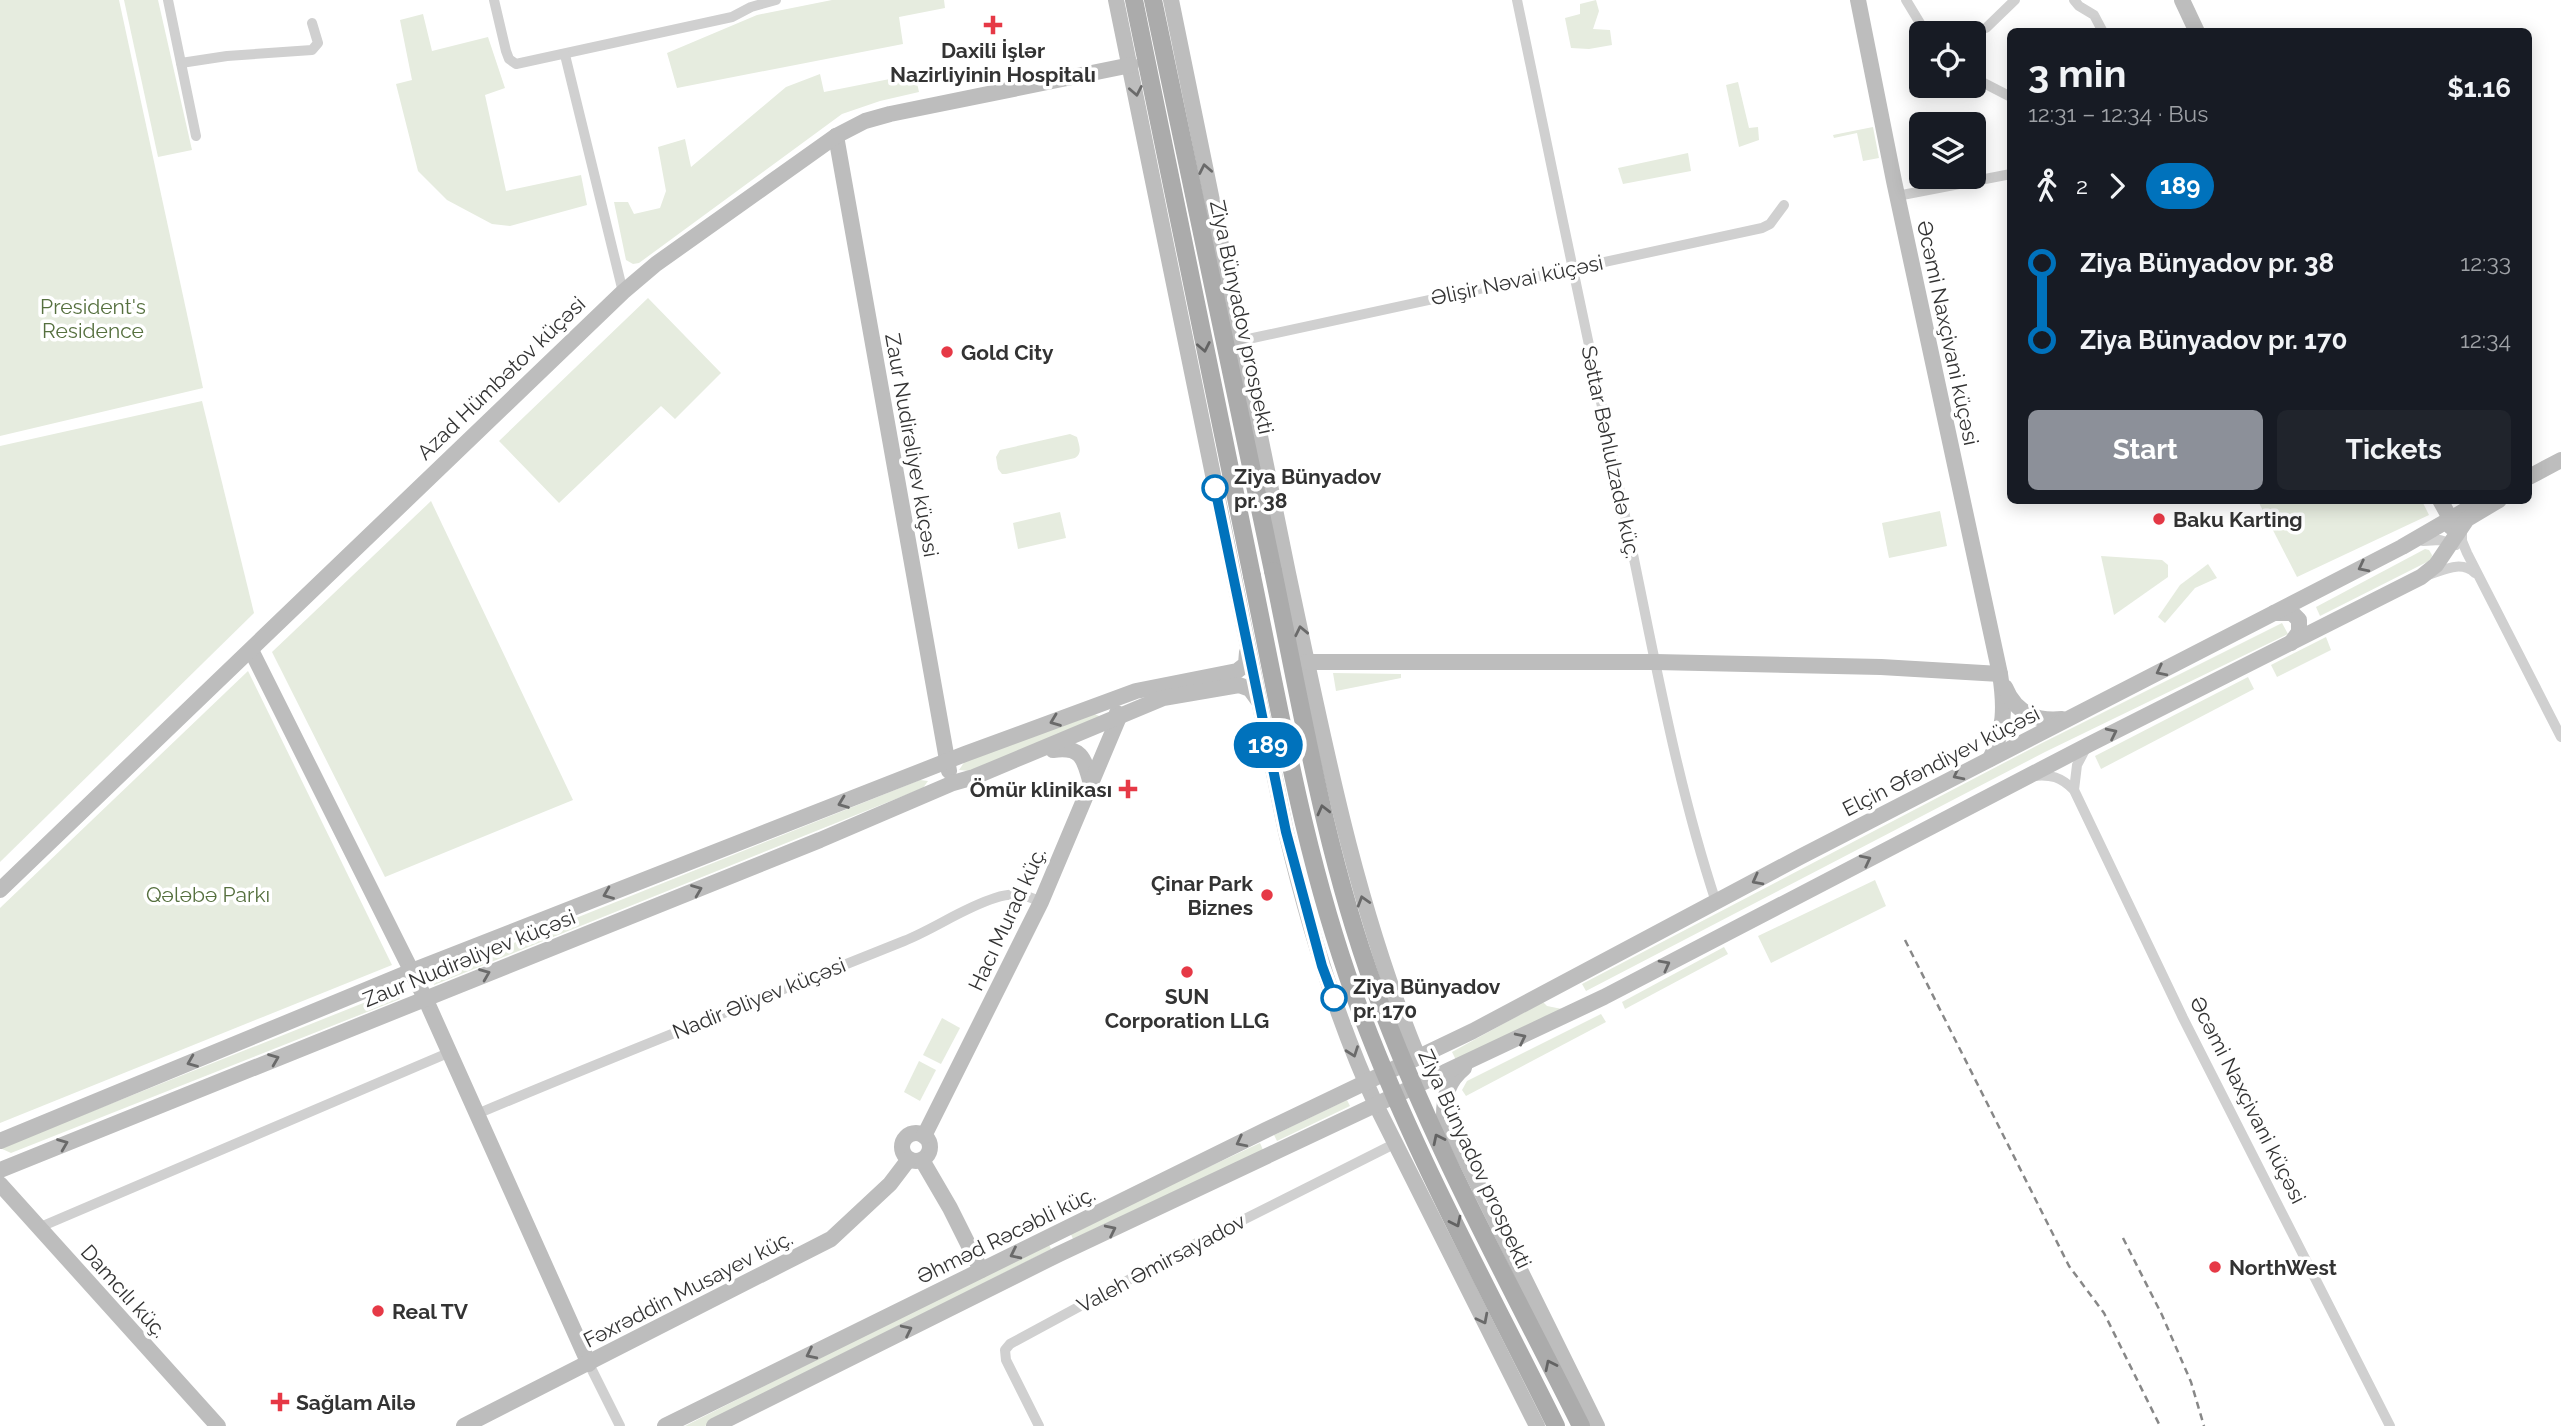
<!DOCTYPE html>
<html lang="en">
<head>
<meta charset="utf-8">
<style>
  body { margin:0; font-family:Raleway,sans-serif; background:#20242c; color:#f1f3f6; height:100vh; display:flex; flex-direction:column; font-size:26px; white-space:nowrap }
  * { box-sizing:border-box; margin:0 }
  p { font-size:23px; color:#9ea1a6 }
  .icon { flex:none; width:38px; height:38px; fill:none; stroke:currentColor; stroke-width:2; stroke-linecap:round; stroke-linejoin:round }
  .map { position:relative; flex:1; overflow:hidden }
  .drawer { position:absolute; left:2007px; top:28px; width:525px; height:476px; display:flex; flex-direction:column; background:#171b24; border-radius:10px; box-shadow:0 4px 18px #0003 }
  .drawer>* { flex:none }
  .badge { padding:0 14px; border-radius:23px; font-size:24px; line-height:46px }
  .buttons { position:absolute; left:1909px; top:21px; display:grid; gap:14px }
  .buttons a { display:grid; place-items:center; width:77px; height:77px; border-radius:10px; background:#171b24; box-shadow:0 4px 18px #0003; font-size:35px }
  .map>.badge { position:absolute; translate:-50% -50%; box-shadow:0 0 0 4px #fff }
  .legs { display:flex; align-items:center; gap:10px; height:77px; padding:0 21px; font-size:23px }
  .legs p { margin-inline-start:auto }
  .headline { display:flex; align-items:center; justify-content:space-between; height:119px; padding:0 21px }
  h1 { font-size:38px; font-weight:700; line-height:52px }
  .button { display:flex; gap:14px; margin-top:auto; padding:14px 21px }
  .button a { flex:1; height:80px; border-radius:10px; background:#8c9099; color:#fff; font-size:28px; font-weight:700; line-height:80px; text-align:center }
  .button a+a { background:#20242c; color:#f1f3f6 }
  ul { padding:0 21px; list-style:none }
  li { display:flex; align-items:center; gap:24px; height:77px; font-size:26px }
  li i { display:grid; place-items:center; width:10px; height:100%; margin:0 9px; background:currentColor }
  li i::after { content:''; width:18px; height:18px; margin:-9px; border:5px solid; border-radius:50%; background:#171b24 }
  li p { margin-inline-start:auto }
  li:first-child i { background:linear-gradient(#0000 50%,currentColor 0) }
  li:last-child i { background:linear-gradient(currentColor 50%,#0000 0) }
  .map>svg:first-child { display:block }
  .green { fill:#e6ecdf }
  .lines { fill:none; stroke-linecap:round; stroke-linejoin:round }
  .street { stroke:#d0d0d0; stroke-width:10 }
  .secondary { stroke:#bdbdbd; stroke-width:16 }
  .primary { stroke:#ababab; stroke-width:18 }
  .rail { stroke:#888; stroke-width:2.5; stroke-dasharray:7 5; stroke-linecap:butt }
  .primary-bridge { stroke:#ababab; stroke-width:18 }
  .oneway { stroke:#6a6a6a }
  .oneway2 { stroke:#636363 }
  .line-1-casing { stroke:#fff; stroke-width:16 }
  .line-1 { stroke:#0072bc; stroke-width:10 }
  .poi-dot { fill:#e63946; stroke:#fff; stroke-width:2.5 }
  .stop-1-dot { fill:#fff; stroke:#0072bc; stroke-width:3.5 }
  .labels { text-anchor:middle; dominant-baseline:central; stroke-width:7; stroke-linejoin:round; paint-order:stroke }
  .poi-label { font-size:21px; font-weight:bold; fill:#333; stroke:#fff; text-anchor:start }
  .street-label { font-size:21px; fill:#333; stroke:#fff }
  .park-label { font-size:21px; fill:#56703f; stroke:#fff }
  .stop-label { font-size:21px; font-weight:bold; fill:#333; stroke:#fff; text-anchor:start }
</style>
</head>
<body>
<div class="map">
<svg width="2561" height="1426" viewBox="0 0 2561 1426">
  <rect width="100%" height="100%" fill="#fff"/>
  <!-- green -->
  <g class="green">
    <path d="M0 0H119L203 388 0 436Z"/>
    <path d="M124 0H158L192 150 158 157Z"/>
    <path d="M832 0H944L945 8 899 17 903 44 677 88 667 53 757 15Z"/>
    <path d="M1596 0 1599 11 1593 29 1610 30 1612 45 1589 49 1571 48 1565 18 1580 14V4Z"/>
    <path d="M423 14 432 51 488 37 505 88 485 95 506 191 581 175 587 205 510 226 492 224 447 200 418 171 396 84 412 80 400 20Z"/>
    <path d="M820 74 824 92 915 74 919 92 880 101 842 114 639 263 633 264 626 260 614 202H628L634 214 660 208 666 191 658 147 685 139 691 167 786 87Z"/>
    <path d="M1738 82 1749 128 1758 127 1759 140 1739 147 1726 85Z"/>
    <path d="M1873 127 1879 158 1863 161 1857 133 1834 138 1833 135Z"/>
    <path d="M1688 153 1691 171 1623 184 1618 168Z"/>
    <path d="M648 298 721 373 675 419 661 406 559 503 499 441Z"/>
    <path d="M202 401 254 613 0 862V446Z"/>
    <path d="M1070 434 1077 437C1079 445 1083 453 1075 458L1006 474H1002L998 469 996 457 1000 450Z"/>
    <path d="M431 501 573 800 385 877 272 652Z"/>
    <path d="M2258 501H2422L2429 515 2297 577Z"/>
    <path d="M1940 511 1947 546 1889 558 1882 523Z"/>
    <path d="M1060 512 1066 538 1018 549 1013 523Z"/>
    <path d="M2425 549 2429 550 2432 555 2431 560 2320 616 2316 607Z"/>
    <path d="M2101 556 2162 560 2168 565V577L2114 615Z"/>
    <path d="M2208 564 2217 578 2195 588 2165 623 2158 617 2180 585Z"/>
    <path d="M2282 623 2288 634 2045 752 1586 991 1582 984 2040 744Z"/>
    <path d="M2326 637 2331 650 2277 677 2271 665Z"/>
    <path d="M248 671 392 965 0 1123V908Z"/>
    <path d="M1333 673 1401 674V678L1336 691Z"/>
    <path d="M2248 677 2254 689 2101 769 2095 756Z"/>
    <path d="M1092 713 1106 719 969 771 959 770 965 761Z"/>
    <path d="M920 780 928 781 923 788 434 985 431 976Z"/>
    <path d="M1875 880 1886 906 1771 963 1758 936Z"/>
    <path d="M1724 947 1728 954 1625 1009 1622 1002Z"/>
    <path d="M396 990 400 999 11 1153 0 1148Z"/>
    <path d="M1543 1002 1547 1006 1562 1009 1456 1060 1452 1052Z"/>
    <path d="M1601 1014 1606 1022 1466 1096 1462 1090 1467 1081Z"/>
    <path d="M942 1018 960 1028 941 1064 923 1055Z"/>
    <path d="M919 1061 936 1070 920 1101 904 1092Z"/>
    <path d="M1347 1100 1350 1106 1277 1141 1274 1135Z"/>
    <path d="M1260 1143 1263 1150 1073 1239 1070 1232Z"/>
    <path d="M1048 1242 1051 1249 705 1426H685Z"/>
  </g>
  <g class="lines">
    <!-- street -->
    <g class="street">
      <path d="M168 0 196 136"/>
      <path d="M494 0 506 51 509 59 516 64 732 17 751 7 776 0"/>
      <path d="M1517 0C1553 177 1591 353 1628 530 1654 654 1676 781 1716 902"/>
      <path d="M1906 0 1926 33"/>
      <path d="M2074 0 2079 6 2094 15 2103 32"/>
      <path d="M1986 28 2015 0"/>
      <path d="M565 55 623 292"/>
      <path d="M181 63 227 56 312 50 318 43 312 23"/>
      <path d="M1974 78 2011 97"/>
      <path d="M1897 196 2011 174"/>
      <path d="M1239 341 1762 228 1770 224 1784 205"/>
      <path d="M2462 529V541L2467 553 2561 737"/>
      <path d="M2423 541 2440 540 2456 545"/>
      <path d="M2428 575C2444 570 2461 560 2475 573"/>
      <path d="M2033 776C2051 774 2061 777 2074 790L2183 1018 2390 1426"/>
      <path d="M2074 790 2077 765 2087 746"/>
      <path d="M477 1114C619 1054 762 998 904 941 936 928 963 908 995 898 1013 892 1025 894 1041 902"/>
      <path d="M38 1228 448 1053"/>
      <path d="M589 1364 620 1426"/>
      <path d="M1039 1426 1006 1360 1005 1350 1010 1344 1195 1244 1394 1144"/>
    </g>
    <!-- secondary -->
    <g class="secondary">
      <path d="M1116 0 1286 832C1308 925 1336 1018 1376 1105L1537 1426"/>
      <path d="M1171 0C1209 191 1248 382 1288 573 1323 737 1354 902 1418 1057"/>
      <path d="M1858 0 1894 181 2000 674C2005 706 2005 730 1990 759"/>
      <path d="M2182 0 2197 32"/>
      <path d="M836 136 949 771"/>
      <path d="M2529 477 2561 460"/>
      <path d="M2440 500 2450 518 2451 527"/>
      <path d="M2274 613H2292L2299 620V632L2291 643"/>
      <path d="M251 650 425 998 589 1364"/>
      <path d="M1307 662H1656L1881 667 2000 674"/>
      <path d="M2005 687C2015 712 2035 722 2062 719"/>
      <path d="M1053 750C1082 746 1084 758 1091 784"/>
      <path d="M0 890 623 292 656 264 836 136 865 121 890 114 1131 65"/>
      <path d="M1464 1068C1448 1081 1444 1096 1444 1116L1597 1426"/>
      <circle cx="916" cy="1147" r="14"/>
      <path d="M924 1136 1041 902 1119 717 1117 713"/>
      <path d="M0 1141 412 971 965 754 1136 691 1237 671 1246 664 1247 652"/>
      <path d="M922 1160 950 1208 981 1270"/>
      <path d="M0 1170 820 840 953 783 974 777 1163 698 1239 685 1250 689 1258 700"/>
      <path d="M0 1184 218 1426"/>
      <path d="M464 1426 831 1239 890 1184 909 1159"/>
      <path d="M665 1426 1266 1130 1473 1031 1800 857 2402 547 2483 500"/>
      <path d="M714 1426 1059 1254 1604 997 2088 745 2421 577 2436 565 2467 519 2499 500"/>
    </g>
    <!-- primary -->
    <g class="primary">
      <path d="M1134 0 1252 576"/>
      <path d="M1153 0 1273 571"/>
    </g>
    <!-- rail -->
    <g class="rail">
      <path d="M1905 940 2069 1266 2104 1313 2160 1426"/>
      <path d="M2123 1238 2162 1315 2191 1382 2204 1426"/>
    </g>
    <!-- primary-bridge -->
    <g class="primary-bridge">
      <path d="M1273 571C1302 710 1325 852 1374 987 1429 1139 1509 1282 1581 1426"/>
      <path d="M1252 576C1281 716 1305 859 1354 994 1408 1143 1486 1284 1556 1426"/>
    </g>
  </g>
  <!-- one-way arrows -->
  <defs><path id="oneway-chevron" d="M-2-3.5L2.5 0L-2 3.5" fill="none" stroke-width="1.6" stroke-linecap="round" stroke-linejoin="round" transform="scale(1.75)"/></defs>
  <g class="oneway">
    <use href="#oneway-chevron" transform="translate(1136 91) rotate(79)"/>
    <use href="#oneway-chevron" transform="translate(1205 169) rotate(-101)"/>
    <use href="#oneway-chevron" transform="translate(2363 567) rotate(153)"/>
    <use href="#oneway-chevron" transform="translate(1301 631) rotate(-102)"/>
    <use href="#oneway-chevron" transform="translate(2161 671) rotate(153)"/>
    <use href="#oneway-chevron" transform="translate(1055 721) rotate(159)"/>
    <use href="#oneway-chevron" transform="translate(2112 733) rotate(-26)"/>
    <use href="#oneway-chevron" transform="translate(1958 775) rotate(153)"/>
    <use href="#oneway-chevron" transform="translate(843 803) rotate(159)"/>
    <use href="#oneway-chevron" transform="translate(1866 860) rotate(-27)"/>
    <use href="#oneway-chevron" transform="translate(1757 880) rotate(152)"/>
    <use href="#oneway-chevron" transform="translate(697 890) rotate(-22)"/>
    <use href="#oneway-chevron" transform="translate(608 894) rotate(158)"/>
    <use href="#oneway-chevron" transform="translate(1363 901) rotate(-107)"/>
    <use href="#oneway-chevron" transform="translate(1665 965) rotate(-28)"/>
    <use href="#oneway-chevron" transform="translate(485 974) rotate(-22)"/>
    <use href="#oneway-chevron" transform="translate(1521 1038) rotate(-26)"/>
    <use href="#oneway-chevron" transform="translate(1353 1052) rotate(70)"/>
    <use href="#oneway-chevron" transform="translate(274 1059) rotate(-22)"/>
    <use href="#oneway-chevron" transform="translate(192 1062) rotate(158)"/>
    <use href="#oneway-chevron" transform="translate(1241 1142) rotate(153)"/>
    <use href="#oneway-chevron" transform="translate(63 1144) rotate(-22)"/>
    <use href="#oneway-chevron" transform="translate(1111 1230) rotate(-26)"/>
    <use href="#oneway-chevron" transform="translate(1015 1254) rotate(154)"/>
    <use href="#oneway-chevron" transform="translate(1483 1319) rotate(63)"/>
    <use href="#oneway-chevron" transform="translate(907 1330) rotate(-26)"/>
    <use href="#oneway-chevron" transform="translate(811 1354) rotate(154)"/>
  </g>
  <g class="oneway2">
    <use href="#oneway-chevron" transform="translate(1204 347) rotate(79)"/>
    <use href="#oneway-chevron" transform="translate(1323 810) rotate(-104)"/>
    <use href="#oneway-chevron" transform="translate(1438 1139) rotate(-116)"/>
    <use href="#oneway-chevron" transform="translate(1456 1222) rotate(64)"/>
    <use href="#oneway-chevron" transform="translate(1550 1365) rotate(-116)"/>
  </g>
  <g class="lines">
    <!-- line-1 casing -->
    <g class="line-1-casing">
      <path id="line-1" d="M1215 488 1286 832 1322 966 1334 998"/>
    </g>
    <!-- line-1 -->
    <use href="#line-1" class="line-1"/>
  </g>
  <!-- markers -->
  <g class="poi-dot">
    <path d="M989.5 14.5h7v7h7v7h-7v7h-7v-7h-7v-7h7z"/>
    <circle cx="947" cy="352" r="7"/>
    <circle cx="2159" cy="519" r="7"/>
    <path d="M1124.5 778.5h7v7h7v7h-7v7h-7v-7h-7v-7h7z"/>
    <circle cx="1267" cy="895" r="7"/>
    <circle cx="1187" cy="972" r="7"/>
    <circle cx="2215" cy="1267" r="7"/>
    <circle cx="378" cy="1311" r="7"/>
    <path d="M276.5 1391.5h7v7h7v7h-7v7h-7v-7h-7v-7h7z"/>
  </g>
  <g class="stop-1-dot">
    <circle cx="1215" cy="488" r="12"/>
    <circle cx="1334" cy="998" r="12"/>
  </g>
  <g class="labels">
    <!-- poi labels -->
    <g class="poi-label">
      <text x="993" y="50" text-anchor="middle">Daxili İşlər<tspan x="993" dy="24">Nazirliyinin Hospitalı</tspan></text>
      <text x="961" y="352">Gold City</text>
      <text x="2173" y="519">Baku Karting</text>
      <text x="1112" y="789" text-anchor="end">Ömür klinikası</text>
      <text x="1253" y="883" text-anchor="end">Çinar Park<tspan x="1253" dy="24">Biznes</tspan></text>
      <text x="1187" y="996" text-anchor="middle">SUN<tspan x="1187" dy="24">Corporation LLG</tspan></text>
      <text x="2229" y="1267">NorthWest</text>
      <text x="392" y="1311">Real TV</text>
      <text x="296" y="1402">Sağlam Ailə</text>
    </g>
    <!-- street labels -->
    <g class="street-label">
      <text transform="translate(1517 280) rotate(-12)">Əlişir Nəvai küçəsi</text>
      <text transform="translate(1242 317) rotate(78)">Ziya Bünyadov prospekti</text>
      <text transform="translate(1948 333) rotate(78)">Əcəmi Naxçivani küçəsi</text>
      <text transform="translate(501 378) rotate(-44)">Azad Hümbətov küçəsi</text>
      <text transform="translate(912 445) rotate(80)">Zaur Nudirəliyev küçəsi</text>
      <text transform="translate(1611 452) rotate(78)">Səttar Bəhlulzadə küç.</text>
      <text transform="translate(1941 761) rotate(-27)">Elçin Əfəndiyev küçəsi</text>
      <text transform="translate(1007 919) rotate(-65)">Hacı Murad küç.</text>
      <text transform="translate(469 958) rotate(-22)">Zaur Nudirəliyev küçəsi</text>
      <text transform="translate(759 998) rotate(-22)">Nadir Əliyev küçəsi</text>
      <text transform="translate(2248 1100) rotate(63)">Əcəmi Naxçivani küçəsi</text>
      <text transform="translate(1475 1159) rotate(65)">Ziya Bünyadov prospekti</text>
      <text transform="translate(1006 1235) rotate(-26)">Əhməd Rəcəbli küç.</text>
      <text transform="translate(1161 1263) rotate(-28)">Valeh Əmirsayadov</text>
      <text transform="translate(688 1289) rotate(-27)">Fəxrəddin Musayev küç.</text>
      <text transform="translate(124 1291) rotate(48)">Damcılı küç.</text>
    </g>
    <!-- park labels -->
    <g class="park-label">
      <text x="93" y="306">President's<tspan x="93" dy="24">Residence</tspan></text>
      <text x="208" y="894">Qələbə Parkı</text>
    </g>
    <!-- stop labels -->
    <g class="stop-label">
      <text x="1234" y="476">Ziya Bünyadov<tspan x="1234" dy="24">pr. 38</tspan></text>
      <text x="1353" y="986">Ziya Bünyadov<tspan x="1353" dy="24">pr. 170</tspan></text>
    </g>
  </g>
</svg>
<div class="buttons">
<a><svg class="icon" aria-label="locate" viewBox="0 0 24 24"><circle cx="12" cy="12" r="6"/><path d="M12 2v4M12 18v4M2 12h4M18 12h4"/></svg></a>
<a><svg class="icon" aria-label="layers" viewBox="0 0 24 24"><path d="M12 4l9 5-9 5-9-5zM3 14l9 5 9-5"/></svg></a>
</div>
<b class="badge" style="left:1268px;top:745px;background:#0072bc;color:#fff">189</b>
<section class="drawer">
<div class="headline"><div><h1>3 min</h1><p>12:31 – 12:34 · Bus</p></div><b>$1.16</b></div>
<div class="legs"><svg class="icon" aria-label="walk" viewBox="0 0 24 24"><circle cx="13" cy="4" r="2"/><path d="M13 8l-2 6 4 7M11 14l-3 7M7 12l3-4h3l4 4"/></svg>2<svg class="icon" aria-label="forward" viewBox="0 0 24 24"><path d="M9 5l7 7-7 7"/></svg><b class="badge" style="background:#0072bc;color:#fff">189</b></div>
<ul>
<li><i style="color:#0072bc"></i><b>Ziya Bünyadov pr. 38</b><p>12:33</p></li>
<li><i style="color:#0072bc"></i><b>Ziya Bünyadov pr. 170</b><p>12:34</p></li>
</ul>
<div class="button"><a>Start</a><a>Tickets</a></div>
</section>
</div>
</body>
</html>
